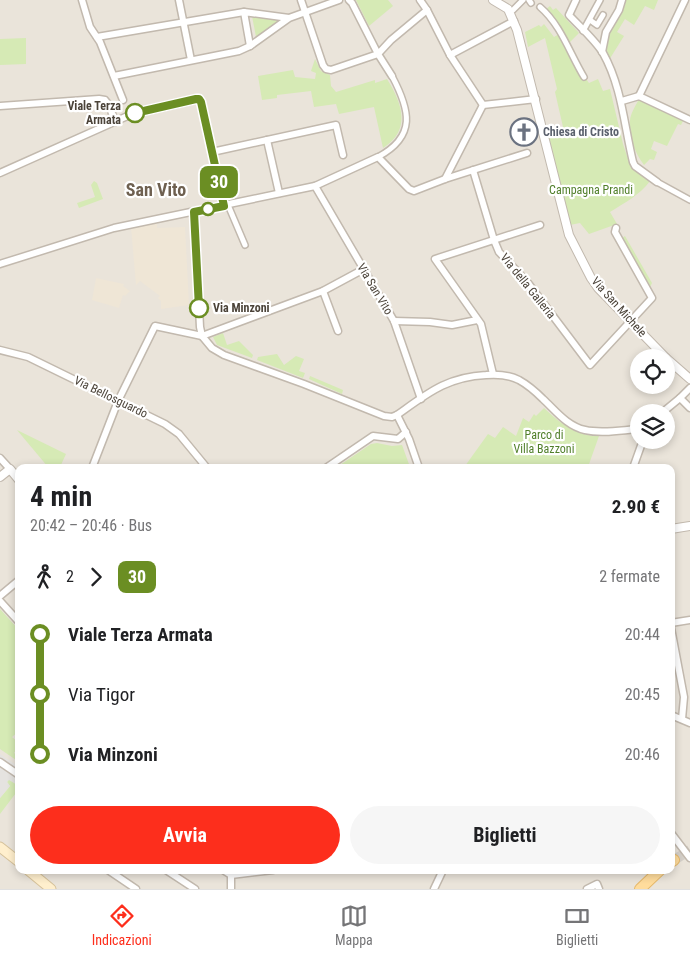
<!DOCTYPE html>
<html lang="it">
<head>
<meta charset="utf-8">
<style>
  body { margin:0; font-family:"Roboto Condensed",sans-serif; background:#f6f6f6; color:#202124; height:100vh; display:flex; flex-direction:column; font-size:19px; white-space:nowrap }
  * { box-sizing:border-box; margin:0 }
  p { font-size:16px; color:#757577 }
  .icon { flex:none; width:28px; height:28px; fill:none; stroke:currentColor; stroke-width:2; stroke-linecap:round; stroke-linejoin:round }
  .map { position:relative; flex:1; overflow:hidden }
  .side { position:absolute; left:15px; top:464px; width:660px; height:410px; display:flex; flex-direction:column; background:#fff; border-radius:10px; box-shadow:0 2px 8px #0003 }
  .side>* { flex:none }
  .badge { padding:0 10px; border-radius:8px; font-size:18px; line-height:32px }
  .fabs { position:absolute; left:630px; top:349px; display:grid; gap:10px }
  .fabs a { display:grid; place-items:center; width:45px; height:45px; border-radius:50%; background:#fff; box-shadow:0 2px 8px #0003; font-size:25px }
  .map>.badge { position:absolute; translate:-50% -50%; box-shadow:0 0 0 2px #fff }
  .legs { display:flex; align-items:center; gap:8px; height:55px; padding:0 15px; font-size:16px }
  .legs p { margin-inline-start:auto }
  .summary { display:flex; align-items:center; justify-content:space-between; height:85px; padding:0 15px }
  h1 { font-size:28px; font-weight:700; line-height:38px }
  .action { display:flex; gap:10px; margin-top:auto; padding:10px 15px }
  .action a { flex:1; height:58px; border-radius:30px; background:#fd2e1c; color:#fff; font-size:20px; font-weight:700; line-height:58px; text-align:center }
  .action a+a { background:#f6f6f6; color:#202124 }
  ul { padding:0 15px; list-style:none }
  li { display:flex; align-items:center; gap:18px; height:60px; font-size:19px }
  li i { display:grid; place-items:center; width:8px; height:100%; margin:0 6px; background:currentColor }
  li i::after { content:''; width:12px; height:12px; margin:-6px; border:4px solid; border-radius:50%; background:#fff }
  li p { margin-inline-start:auto }
  li:first-child i { background:linear-gradient(#0000 50%,currentColor 0) }
  li:last-child i { background:linear-gradient(currentColor 50%,#0000 0) }
  .menu { display:flex; justify-content:space-around; align-items:center; height:70px; border-top:1px solid #e0e0e0; background:#fff; font-size:14px; color:#757577 }
  .menu a { display:grid; justify-items:center; gap:2px }
  .menu .selected { color:#fd2e1c }
  .map>svg:first-child { display:block }
  .residential { fill:#eae4da; fill-rule:evenodd }
  .education { fill:#efe6d6 }
  .green { fill:#d6eab5 }
  .parking { fill:#e5e3e0 }
  .lines { fill:none; stroke-linecap:round; stroke-linejoin:round }
  .primary-tunnel { stroke:#d4cfc8; stroke-width:10; stroke-dasharray:10 5; stroke-linecap:butt }
  .pedestrian-casing { stroke:#c2b9ae; stroke-width:8 }
  .minor-casing { stroke:#c2b9ae; stroke-width:9 }
  .tertiary-casing { stroke:#c2b9ae; stroke-width:10 }
  .secondary-casing { stroke:#d6c29b; stroke-width:11 }
  .primary-casing { stroke:#e6b869; stroke-width:12 }
  .pedestrian { stroke:#fff; stroke-width:5 }
  .minor { stroke:#fff; stroke-width:6 }
  .tertiary { stroke:#fff; stroke-width:8 }
  .secondary { stroke:#ffefcd; stroke-width:9 }
  .primary { stroke:#ffdc9c; stroke-width:10 }
  .line-1-casing { stroke:#fff; stroke-width:11 }
  .line-1 { stroke:#6b8e23; stroke-width:8 }
  .stop-1-dot { fill:#fff; stroke:#6b8e23; stroke-width:2.5 }
  .labels { text-anchor:middle; dominant-baseline:central; stroke-width:4.5; stroke-linejoin:round; paint-order:stroke }
  .stop-label { font-size:12px; font-weight:bold; fill:#4b4339; stroke:#fff; text-anchor:end }
  .worship-label { font-size:12px; font-weight:bold; fill:#5b616d; stroke:#fff; text-anchor:start }
  .park-label { font-size:12px; fill:#507f2a; stroke:#fff }
  .street-label { font-size:12px; fill:#4b4339; stroke:#fff }
  .district-label { font-size:18px; font-weight:bold; fill:#6e6050; stroke:#fff }
</style>
</head>
<body>
<div class="map">
<svg width="690" height="889" viewBox="0 0 690 889">
  <rect width="100%" height="100%" fill="#f6f2ec"/>
  <!-- residential -->
  <path class="residential" d="M0 0H690V889H0ZM639 358H666V385H639ZM639 412H666V440H639ZM19 468H671V870H19Z"/>
  <!-- education -->
  <g class="education">
    <path d="M157 224V228L185 227 189 305 161 309V301L158 298 160 296 140 281 136 285 131 227Z"/>
    <path d="M96 278 124 284 123 286 130 291 125 296 123 295 119 308 92 300Z"/>
  </g>
  <!-- green -->
  <g class="green">
    <path d="M356 0H388L393 6 369 26Z"/>
    <path d="M626 0H658L654 10 645 6 634 25 625 19 617 32 624 36 609 60C600 28 622 25 626 0Z"/>
    <path d="M550 6 553 10 556 8 579 33 568 44 545 10Z"/>
    <path d="M252 16 282 20 256 37Z"/>
    <path d="M544 24 554 37 559 34 583 80 586 79 589 83 598 79 603 91 610 89 623 144 631 168 650 181C640 195 624 203 610 212L617 224 589 234 580 223 570 225 547 132 563 127 555 92 557 89 545 38 528 47 525 32 539 25 541 27Z"/>
    <path d="M26 38V64L0 65V39Z"/>
    <path d="M315 59 321 71 330 75 331 86 336 92 375 80V83L387 79C402 103 412 130 383 148L374 107 339 114 336 104 314 107 311 91 277 95V98L262 100 258 76 293 70 295 77 315 79 316 73 311 71Z"/>
    <path d="M639 99 683 121 681 125 678 124 667 146 654 141 651 149 657 152 654 160 650 159 644 165C635 153 628 136 630 121 630 114 636 105 639 99Z"/>
    <path d="M94 181 97 183 103 199 79 208 77 203 95 197 91 185Z"/>
    <path d="M625 236 652 283 650 287 621 239Z"/>
    <path d="M223 333 227 345 239 341 253 355 252 358 217 345 213 337Z"/>
    <path d="M277 354 284 365 296 356 304 359 299 371 305 373 303 378 257 360 258 357Z"/>
    <path d="M310 376 343 390 342 394 309 379Z"/>
    <path d="M544 408C560 423 576 436 599 436L588 467 465 466 488 434 495 438 503 427 516 436 523 418 529 422 534 414 536 416Z"/>
    <path d="M17 430 66 454 60 467H48Z"/>
    <path d="M377 443 392 446 402 445 410 467H337L371 444Z"/>
    <path d="M0 609 19 630V731L12 737 19 743V746L14 753 19 756V762L0 749Z"/>
    <path d="M9 779 19 786V789L0 814V798L10 786 7 782Z"/>
  </g>
  <!-- parking -->
  <path class="parking" d="M0 754 19 767V786L9 780 7 782 10 786 0 798Z"/>
  <g class="lines">
    <!-- primary-tunnel -->
    <path class="primary-tunnel" d="M674 860 690 850"/>
    <!-- pedestrian casing -->
    <g class="pedestrian-casing">
      <g id="pedestrian">
        <path d="M529 0 531 3"/>
        <path d="M540 7C561 25 570 54 584 77"/>
        <path d="M513 10 523 0"/>
        <path d="M590 20 597 25 603 15"/>
        <path d="M583 31 600 0"/>
        <path d="M378 157C417 136 410 110 392 76"/>
        <path d="M657 182 690 200"/>
        <path d="M228 205 245 245"/>
      </g>
    </g>
    <!-- minor casing -->
    <g class="minor-casing">
      <g id="minor">
        <path d="M82 0 90 27 100 42 123 100"/>
        <path d="M179 0 191 60"/>
        <path d="M301 0 323 65 326 69 331 70 378 54 352 3 349 0"/>
        <path d="M420 0 427 10 450 55 483 105"/>
        <path d="M576 0 569 15C579 26 595 40 603 53 622 87 624 125 633 162L635 166 657 182"/>
        <path d="M289 18 244 12 250 46 289 18 339 0"/>
        <path d="M97 37 244 12"/>
        <path d="M602 52 606 32 619 10 622 0"/>
        <path d="M450 55 514 21"/>
        <path d="M114 76 239 51 250 46"/>
        <path d="M392 76 378 54 391 40 427 10"/>
        <path d="M639 96 685 0"/>
        <path d="M639 96 690 120"/>
        <path d="M622 101 639 96"/>
        <path d="M483 105 536 99"/>
        <path d="M0 106 99 99 105 100 109 105 115 122"/>
        <path d="M267 140 279 193"/>
        <path d="M212 152 336 125 343 155"/>
        <path d="M473 170 494 240 499 252 528 283 590 365 652 298 615 232 616 228"/>
        <path d="M0 173 132 114 198 99 201 102 224 206"/>
        <path d="M445 179 483 105"/>
        <path d="M315 186 394 321 421 399"/>
        <path d="M0 264 114 228 315 186 378 157 409 189 414 191 445 179 527 153"/>
        <path d="M362 270 323 291 202 336 212 348 224 355 304 384 384 416 392 417 397 415C428 393 447 377 486 375 497 374 509 375 519 380 528 385 536 392 543 399 556 411 567 426 585 430 602 434 622 430 639 429"/>
        <path d="M323 291 338 331"/>
        <path d="M394 321 430 322 452 325 477 320"/>
        <path d="M0 350 28 357 165 424 179 434 207 468"/>
        <path d="M493 374 481 324 435 259 540 225"/>
        <path d="M690 388 680 398 690 408"/>
        <path d="M663 412 680 398"/>
        <path d="M397 415 409 439 419 468"/>
        <path d="M0 458 10 469"/>
        <path d="M92 468 118 401 155 326 202 336 200 327 194 212"/>
        <path d="M326 468 373 436 398 439 406 432"/>
        <path d="M633 468 643 440"/>
        <path d="M0 596 19 580"/>
        <path d="M0 601 19 622"/>
        <path d="M671 623 690 620"/>
        <path d="M671 628 684 697 682 719"/>
        <path d="M671 715 690 723"/>
        <path d="M0 762 19 775"/>
        <path d="M671 833 690 858"/>
        <path d="M108 870 136 889"/>
        <path d="M166 870 195 889"/>
        <path d="M223 870 231 875V889"/>
        <path d="M231 875 273 870"/>
        <path d="M434 889 443 870"/>
        <path d="M587 889 597 884 599 889"/>
      </g>
    </g>
    <!-- tertiary casing -->
    <g class="tertiary-casing">
      <g id="tertiary">
        <path d="M493 0 508 9 517 30 569 235 591 278 598 288 666 358"/>
        <path d="M666 358 690 379"/>
        <path d="M0 477 10 469 19 480"/>
        <path d="M671 529 690 526"/>
      </g>
    </g>
    <!-- secondary casing -->
    <g class="secondary-casing">
      <g id="secondary">
        <path d="M0 847 19 862"/>
        <path d="M28 870 51 889"/>
      </g>
    </g>
    <!-- primary casing -->
    <g class="primary-casing">
      <g id="primary">
        <path d="M671 862 674 860"/>
        <path d="M640 889 660 870"/>
      </g>
    </g>
    <!-- pedestrian -->
    <use href="#pedestrian" class="pedestrian"/>
    <!-- minor -->
    <use href="#minor" class="minor"/>
    <!-- tertiary -->
    <use href="#tertiary" class="tertiary"/>
    <!-- secondary -->
    <use href="#secondary" class="secondary"/>
    <!-- primary -->
    <use href="#primary" class="primary"/>
  </g>
  <g class="lines">
    <!-- line-1 casing -->
    <g class="line-1-casing">
      <path id="line-1" d="M135 113 196 99H199L201 102 224 206 194 212 199 308"/>
    </g>
    <!-- line-1 -->
    <use href="#line-1" class="line-1"/>
  </g>
  <!-- icons -->
  <defs>
    <g id="church-ring" transform="scale(1.4375)"><circle r="9.5" fill="#fff" stroke="#6b7280" stroke-width="1.5"/><path d="M-1.2-6h2.4v3.5h3.3v2.4h-3.3V6h-2.4V-.1h-3.3v-2.4h3.3Z" fill="#6b7280"/></g>
  </defs>
  <g fill-rule="evenodd">
    <use href="#church-ring" x="524" y="132"/>
  </g>
  <!-- markers -->
  <g class="stop-1-dot">
    <circle cx="135" cy="113" r="9"/>
    <circle cx="208" cy="209" r="6"/>
    <circle cx="199" cy="308" r="9"/>
  </g>
  <g class="labels">
    <!-- stop labels -->
    <g class="stop-label">
      <text x="121" y="106">Viale Terza<tspan x="121" dy="14">Armata</tspan></text>
      <text x="213" y="308" text-anchor="start">Via Minzoni</text>
    </g>
    <!-- worship labels -->
    <g class="worship-label">
      <text x="543" y="132">Chiesa di Cristo</text>
    </g>
    <!-- park labels -->
    <g class="park-label">
      <text x="591" y="190">Campagna Prandi</text>
      <text x="544" y="435">Parco di<tspan x="544" dy="14">Villa Bazzoni</tspan></text>
    </g>
    <!-- street labels -->
    <g class="street-label">
      <text transform="translate(528 286) rotate(51)">Via della Galleria</text>
      <text transform="translate(375 289) rotate(59)">Via San Vito</text>
      <text transform="translate(619 307) rotate(48)">Via San Michele</text>
      <text transform="translate(111 397) rotate(26)">Via Bellosguardo</text>
    </g>
    <!-- district labels -->
    <g class="district-label">
      <text x="156" y="189">San Vito</text>
    </g>
  </g>
</svg>
<div class="fabs">
<a><svg class="icon" aria-label="locate" viewBox="0 0 24 24"><circle cx="12" cy="12" r="6"/><path d="M12 2v4M12 18v4M2 12h4M18 12h4"/></svg></a>
<a><svg class="icon" aria-label="layers" viewBox="0 0 24 24"><path d="M12 4l9 5-9 5-9-5zM3 14l9 5 9-5"/></svg></a>
</div>
<b class="badge" style="left:219px;top:182px;background:#6b8e23;color:#fff">30</b>
<section class="side">
<div class="summary"><div><h1>4 min</h1><p>20:42 – 20:46 · Bus</p></div><b>2.90 €</b></div>
<div class="legs"><svg class="icon" aria-label="walk" viewBox="0 0 24 24"><circle cx="13" cy="4" r="2"/><path d="M13 8l-2 6 4 7M11 14l-3 7M7 12l3-4h3l4 4"/></svg>2<svg class="icon" aria-label="forward" viewBox="0 0 24 24"><path d="M9 5l7 7-7 7"/></svg><b class="badge" style="background:#6b8e23;color:#fff">30</b><p>2 fermate</p></div>
<ul>
<li><i style="color:#6b8e23"></i><b>Viale Terza Armata</b><p>20:44</p></li>
<li><i style="color:#6b8e23"></i><span>Via Tigor</span><p>20:45</p></li>
<li><i style="color:#6b8e23"></i><b>Via Minzoni</b><p>20:46</p></li>
</ul>
<div class="action"><a>Avvia</a><a>Biglietti</a></div>
</section>
</div>
<nav class="menu">
<a class="selected"><svg class="icon" aria-label="directions" viewBox="0 0 24 24"><path d="M12 3l9 9-9 9-9-9zM9 14v-3h6M13 9l2 2-2 2"/></svg>Indicazioni</a>
<a><svg class="icon" aria-label="map" viewBox="0 0 24 24"><path d="M3 6l6-2 6 2 6-2v14l-6 2-6-2-6 2zM9 4v14M15 6v14"/></svg>Mappa</a>
<a><svg class="icon" aria-label="tickets" viewBox="0 0 24 24"><path d="M3 7h18v10H3zM15 7v10"/></svg>Biglietti</a>
</nav>
</body>
</html>
